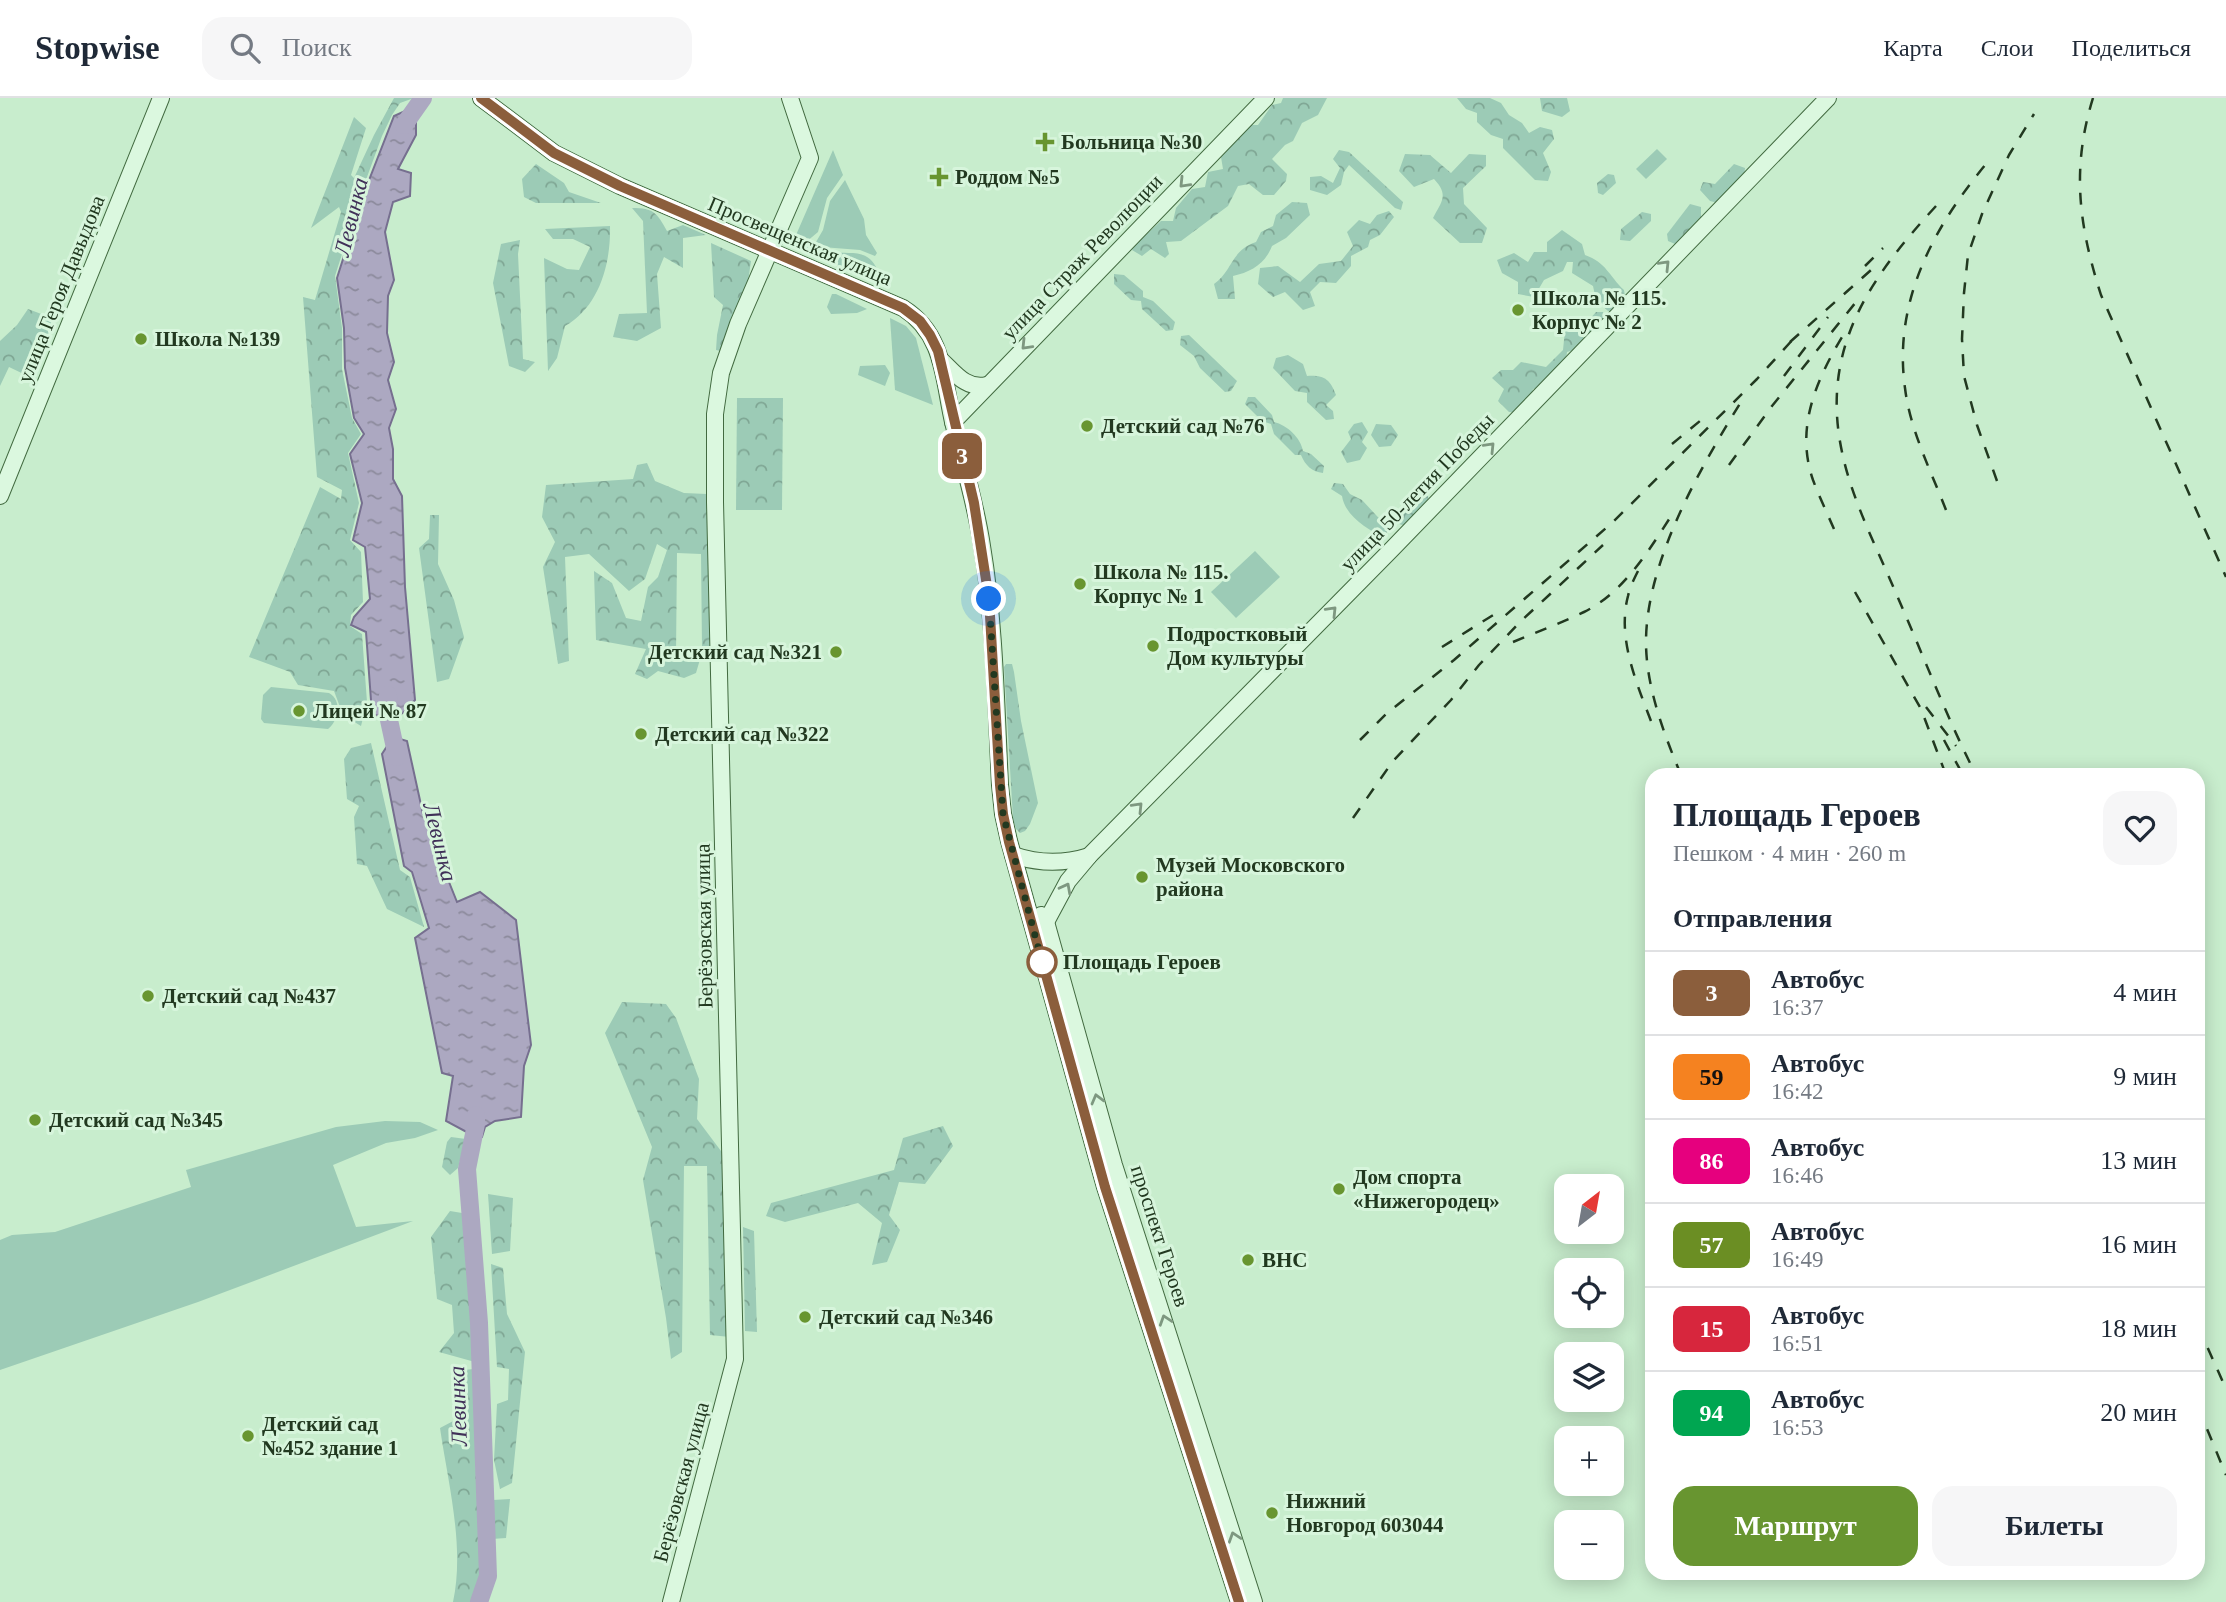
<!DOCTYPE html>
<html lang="ru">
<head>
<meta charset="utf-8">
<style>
  body { margin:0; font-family:"Times New Roman",serif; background:#f6f6f7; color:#1f2937; height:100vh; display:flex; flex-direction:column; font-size:26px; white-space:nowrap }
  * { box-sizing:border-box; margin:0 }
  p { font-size:23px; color:#747a83 }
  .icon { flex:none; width:38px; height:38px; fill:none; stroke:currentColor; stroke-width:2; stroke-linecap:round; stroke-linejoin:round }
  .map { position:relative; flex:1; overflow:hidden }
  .side { position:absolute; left:1645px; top:670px; width:560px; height:812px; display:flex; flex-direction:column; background:#fff; border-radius:21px; box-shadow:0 4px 18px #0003 }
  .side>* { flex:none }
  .badge { padding:0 14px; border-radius:10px; font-size:24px; line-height:46px }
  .needle { width:46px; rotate:31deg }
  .tools { position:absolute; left:1554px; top:1076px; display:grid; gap:14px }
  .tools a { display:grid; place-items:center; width:70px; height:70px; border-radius:14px; background:#fff; box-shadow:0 4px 18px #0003; font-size:35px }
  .you { position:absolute; width:35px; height:35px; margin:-18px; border:5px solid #fff; border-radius:50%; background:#1a73e8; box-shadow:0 0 0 10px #1a73e833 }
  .map>.badge { position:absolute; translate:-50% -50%; box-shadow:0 0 0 4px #fff }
  h2 { padding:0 28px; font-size:26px; line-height:63px }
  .round { display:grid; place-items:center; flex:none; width:74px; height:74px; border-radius:21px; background:#f6f6f7 }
  .summary { display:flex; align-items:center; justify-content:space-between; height:119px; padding:0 28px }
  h1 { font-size:33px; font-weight:600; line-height:52px }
  .action { display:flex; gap:14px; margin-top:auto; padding:14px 28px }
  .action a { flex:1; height:80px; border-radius:21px; background:#689530; color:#fff; font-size:28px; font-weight:600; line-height:80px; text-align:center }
  .action a+a { background:#f6f6f7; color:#1f2937 }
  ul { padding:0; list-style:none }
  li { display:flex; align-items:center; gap:21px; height:84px; padding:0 28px; border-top:2px solid #e0e1e3 }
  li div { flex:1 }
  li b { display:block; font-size:26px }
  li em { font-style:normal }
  li .badge { min-width:77px; font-weight:700; text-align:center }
  header { display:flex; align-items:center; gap:42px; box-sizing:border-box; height:98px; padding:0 35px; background:#fff; border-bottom:2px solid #e0e1e3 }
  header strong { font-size:33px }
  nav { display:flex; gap:38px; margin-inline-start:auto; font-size:24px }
  .search { width:490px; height:63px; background:#f6f6f7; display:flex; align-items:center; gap:18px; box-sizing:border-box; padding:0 24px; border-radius:21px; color:#747a83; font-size:26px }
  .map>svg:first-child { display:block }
  .grass { fill:#9ccbb6 }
  .forest { fill:url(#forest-crowns) }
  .water { fill:url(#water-ripples); stroke:#766f8f; stroke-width:2 }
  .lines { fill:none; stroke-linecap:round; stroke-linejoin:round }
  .river { stroke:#aca8c1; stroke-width:18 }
  .secondary-casing { stroke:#426a40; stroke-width:18 }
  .secondary { stroke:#dbf8df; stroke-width:16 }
  .rail { stroke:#223920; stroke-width:2.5; stroke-dasharray:12 12; stroke-linecap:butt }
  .oneway { stroke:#7e9880 }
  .line-casing { stroke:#fff; stroke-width:16 }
  .line { stroke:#8b5e3c; stroke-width:10 }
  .walk { stroke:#223920; stroke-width:7; stroke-dasharray:0 12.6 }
  .poi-dot { fill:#689530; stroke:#d7f5dc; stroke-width:2.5 }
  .stop-dot { fill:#fff; stroke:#8b5e3c; stroke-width:3.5 }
  .labels { text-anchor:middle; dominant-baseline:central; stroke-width:6; stroke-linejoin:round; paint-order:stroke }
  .poi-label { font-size:21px; font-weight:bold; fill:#223920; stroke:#d7f5dc; text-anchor:start }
  .street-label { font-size:21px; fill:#223920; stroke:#d7f5dc }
  .stop-label { font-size:21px; font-weight:bold; fill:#223920; stroke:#d7f5dc; text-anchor:start }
  .water-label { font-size:23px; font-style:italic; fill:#403058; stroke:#d7f5dc }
</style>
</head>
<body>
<header>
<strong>Stopwise</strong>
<div class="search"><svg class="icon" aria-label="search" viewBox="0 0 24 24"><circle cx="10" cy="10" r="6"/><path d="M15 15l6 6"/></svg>Поиск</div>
<nav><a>Карта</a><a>Слои</a><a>Поделиться</a></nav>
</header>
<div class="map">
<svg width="2226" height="1504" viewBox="0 0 2226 1504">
  <defs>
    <pattern id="forest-crowns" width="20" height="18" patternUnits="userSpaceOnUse" patternTransform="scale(1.75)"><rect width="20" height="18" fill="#9ccbb6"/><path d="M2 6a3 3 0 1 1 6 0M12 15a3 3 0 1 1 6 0" fill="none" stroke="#7fa694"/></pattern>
    <pattern id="water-ripples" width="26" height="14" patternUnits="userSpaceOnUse" patternTransform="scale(1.75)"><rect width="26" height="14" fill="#aca8c1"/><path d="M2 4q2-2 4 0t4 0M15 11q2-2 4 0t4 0" fill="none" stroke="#8c8a9c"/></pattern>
  </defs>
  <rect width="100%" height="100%" fill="#c8edcd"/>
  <!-- grass -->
  <g class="grass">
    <path d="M1657 51 1667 61 1646 81 1636 71Z"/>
    <path d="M833 52 843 77 827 100 818 134 800 149 796 144V137Z"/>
    <path d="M845 82 864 121 866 137 877 155 875 158 860 152 822 149 816 144 823 132 830 103Z"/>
    <path d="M808 148C815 149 822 153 829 154 850 157 868 149 878 173L870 181 805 152Z"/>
    <path d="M832 196H836L867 211 857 215 831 216 827 209Z"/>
    <path d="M890 220 906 228 916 240 933 307 895 292Z"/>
    <path d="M885 267 890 275 885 288 858 277 860 268Z"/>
    <path d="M1255 453 1280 479 1236 520 1211 494Z"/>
    <path d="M271 589 329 595C342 602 339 622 328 631L264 625 261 621 263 597Z"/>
    <path d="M385 1023 420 1024 438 1032 415 1040 386 1045 333 1067 356 1129 413 1123 198 1204 0 1272V1142L12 1137 55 1134 191 1089 186 1072 336 1029Z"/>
  </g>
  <!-- forest -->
  <g class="forest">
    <path d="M394 0H414L400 5 392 17 382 38 363 90 335 178 342 230V271L352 320 361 336 348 355 359 405 350 442 361 454 363 504 351 517 350 528 362 536 367 604 361 628 343 617 334 593 298 587 290 574 249 559 320 389 341 401 342 392 317 379 303 199 315 202 341 114 339 109 311 130 354 19 366 30 351 77 354 80 374 37Z"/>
    <path d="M1283 0H1327L1318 17 1302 25 1293 43 1285 47 1272 61 1287 76 1286 83 1274 97H1263L1249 86 1238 88 1228 108 1181 143 1166 144 1169 156 1165 160 1151 151 1142 158 1132 152 1137 145 1161 123H1173L1176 110 1192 91 1205 89 1208 74 1223 71 1221 59 1251 27H1258L1272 7 1281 5Z"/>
    <path d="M1457 0H1490L1501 5 1509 17 1522 25 1529 35 1540 29 1552 32 1554 41 1543 55 1551 74 1548 83 1535 82 1503 50V41L1491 37 1477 24V15L1466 11Z"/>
    <path d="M1540 0H1567L1570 13 1562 19 1542 13Z"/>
    <path d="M1339 52 1349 54 1403 104 1401 112 1395 110 1349 67 1344 74 1341 87 1327 97 1310 92V79L1321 78 1333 85 1340 70 1333 61Z"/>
    <path d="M1405 56 1430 57 1451 75 1469 56 1486 57V68L1463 90 1464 106 1487 130 1482 145H1460L1433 120C1442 103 1449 97 1434 81L1414 89 1399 73Z"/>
    <path d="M536 66 564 85 569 94 601 105H536L524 99 522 81Z"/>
    <path d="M1734 66 1745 70 1744 81 1718 105 1710 103 1700 92 1703 84 1715 86Z"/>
    <path d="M1608 76 1614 77 1616 85 1603 97 1598 95 1597 85Z"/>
    <path d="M1292 104 1307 105 1310 117 1286 140 1272 148C1265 166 1251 174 1233 178L1235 201H1218L1214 186C1232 174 1231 152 1256 144L1261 134 1273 128 1276 117Z"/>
    <path d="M1690 106 1701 109V119L1675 146 1668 143 1667 136Z"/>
    <path d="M632 110C654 110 657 115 667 133L683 127 706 137 683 140V170L664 159 657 176 661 230 637 243 613 239 619 216 647 215 643 123Z"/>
    <path d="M1389 113 1394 119 1380 137 1370 142 1368 149 1351 158V168L1336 185 1320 184 1310 194 1315 208 1303 212 1285 194 1273 199 1258 186 1260 170 1278 168 1300 184 1319 166 1341 163 1353 148 1347 134 1359 122 1370 126 1377 117Z"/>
    <path d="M1642 114 1651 116V123L1630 143 1620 142 1621 131Z"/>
    <path d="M610 128C611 166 599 209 565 228L557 260 548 273 544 160 567 171 579 172 590 149 573 141H553L545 131Z"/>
    <path d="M1562 132 1582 146 1585 157C1606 164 1609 178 1624 192L1626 204 1616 212 1608 213 1596 202 1593 188 1572 175 1573 164H1567L1563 173 1544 182 1534 199 1518 196V184L1502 175 1497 162 1514 155 1528 164 1534 154H1547V144Z"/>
    <path d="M520 142 518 156 523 261 535 264 525 274 509 268 493 185 501 146Z"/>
    <path d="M711 145 751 163 746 198 724 254 716 252 717 237 723 207 714 199Z"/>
    <path d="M1114 176 1124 177 1143 193V199L1153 203 1175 224 1173 232 1166 233 1142 211 1141 203 1131 202 1114 186Z"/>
    <path d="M28 211 52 220 47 242 32 280 9 269 0 288V243L17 227Z"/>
    <path d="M1596 214H1603L1607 223 1597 233 1584 237 1581 250 1567 254C1566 270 1548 289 1533 291L1531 300 1518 315 1509 314 1498 303 1504 291 1492 280 1501 272H1513L1521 264 1546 269 1563 252 1565 232 1578 221 1588 223Z"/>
    <path d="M1189 237 1237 283 1231 293 1225 294 1200 270 1194 258 1180 247 1181 238Z"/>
    <path d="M1288 257 1303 266 1307 278C1324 277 1330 281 1336 297L1326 307 1333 313 1334 321 1326 322 1307 304V295L1295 293 1273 270 1276 260Z"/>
    <path d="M1248 299H1255L1272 317 1274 324C1287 327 1301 340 1303 353L1311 356 1324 368 1323 375C1312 374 1305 367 1301 357H1295L1274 336 1271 326 1262 323 1245 306Z"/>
    <path d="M737 300H783L782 412H736Z"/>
    <path d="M1362 324 1368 334 1362 344 1367 350 1360 362 1347 365 1341 354 1351 341 1348 334 1354 326Z"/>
    <path d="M1376 326 1391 327 1398 337 1391 348 1379 349 1371 337Z"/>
    <path d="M647 365 655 383 684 395 707 396 715 556 702 551 701 456 677 455 676 557 701 558 696 575 684 580 658 573 647 581 635 576 646 551 596 542 594 473 612 485 626 520 641 523 648 489 658 479 667 452 657 446 645 481 629 493 589 456 565 459 569 563 558 566 543 469 555 444 542 419 546 387 633 381 637 367Z"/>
    <path d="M1334 385 1343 386 1350 396 1362 402 1388 430 1385 440C1368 432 1345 418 1342 398L1331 391Z"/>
    <path d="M1419 395 1428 398 1429 409 1409 429 1399 426 1397 416Z"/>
    <path d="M430 417H439L438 466 454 502 464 539 449 581 437 584 419 450 429 441Z"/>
    <path d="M1006 566H1012L1014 574 1021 623 1038 705 1030 726 1025 733 1020 735 1016 731 1013 721 1004 569Z"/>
    <path d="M371 645 400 772 410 779 424 829 387 811 367 768 357 766 354 719 359 708 347 701 344 661 351 650Z"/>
    <path d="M622 904 666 906 676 920 699 981 697 1021 724 1057 730 1239 710 1237 707 1068H684L682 1254 671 1261 666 1220 643 1082 652 1049 605 935Z"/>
    <path d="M943 1028 953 1048 925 1086 899 1084 889 1117 900 1132 887 1164 872 1167 882 1125 858 1105 785 1124 766 1118 771 1105 894 1072 903 1040Z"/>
    <path d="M451 1039 466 1041 458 1070 450 1077 442 1069 447 1044Z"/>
    <path d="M488 1096 513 1100 510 1153 492 1156Z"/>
    <path d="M450 1113 462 1115 474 1238 475 1264 439 1254 454 1235 452 1207 437 1201 431 1139Z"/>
    <path d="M743 1129 754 1133 757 1234 745 1233Z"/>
    <path d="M491 1166 503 1170 507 1216 525 1254 512 1385 500 1391 494 1362 497 1306 508 1302 509 1271 497 1269Z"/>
    <path d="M475 1271 485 1477 475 1504H453C465 1449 448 1385 440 1330L457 1321 462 1272Z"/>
    <path d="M510 1401 506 1440 492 1441 493 1402Z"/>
  </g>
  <!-- water -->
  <g class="water">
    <path d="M416 8V37L398 71 411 75 410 98 393 104 385 134 394 182 388 198 387 235 394 264 388 282 396 311 389 330 393 351V381L402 398 405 489 415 602C398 621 396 624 372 616L366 534 351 527 354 519 370 501 365 449 353 442 362 405 350 356 364 336 354 320 345 270 344 230 337 180 364 95 394 18Z"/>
    <path d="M393 639 407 643 423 716 435 727V749L457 804 480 794 516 822 531 947 524 968 521 1019 495 1023 485 1029 482 1039 474 1038 446 1023 453 978 442 975 415 840 429 830 412 774 404 768 382 656Z"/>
  </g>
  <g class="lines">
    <!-- river -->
    <g class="river">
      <path d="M404 27 423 0"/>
      <path d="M388 597 389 622 397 659"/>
      <path d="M476 1017V1026L467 1071 479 1225 488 1478 479 1504"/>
    </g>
    <!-- secondary casing -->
    <g class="secondary-casing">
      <g id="secondary">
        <path d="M481 0 554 55 620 88 903 210C946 237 943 284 954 328 964 368 976 407 982 448 995 526 996 608 1000 687L1003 716 1009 743 1105 1089 1239 1504"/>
        <path d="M940 261C954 274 966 292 987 287"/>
        <path d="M953 324 1266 0"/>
        <path d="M0 398 161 0"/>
        <path d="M1013 757C1039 766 1064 766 1089 758"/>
        <path d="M1041 817 1046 824 1114 1067 1254 1504"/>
        <path d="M1046 824 1068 783 1089 758 1392 451 1828 0"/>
        <path d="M671 1504 735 1261 715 404V316L721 275 738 226 810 60 790 0"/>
      </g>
    </g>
    <!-- secondary -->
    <use href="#secondary" class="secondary"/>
    <!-- rail -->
    <g class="rail">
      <path d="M2093 0C2071 71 2079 128 2101 197L2226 479"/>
      <path d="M1936 108C1869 181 1820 251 1842 354 1852 402 1876 448 1895 493 1922 554 1946 618 1976 677"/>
      <path d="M1865 168 1883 150"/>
      <path d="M1790 244 1879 165"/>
      <path d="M1784 278 1828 219"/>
      <path d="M1672 346 1706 318"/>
      <path d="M1729 367 1772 308 1856 204"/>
      <path d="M1997 383 1977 327 1964 278 1962 241 1964 195 1968 157 1982 116 2009 57 2034 16"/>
      <path d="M1946 412C1931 373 1910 332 1905 290 1893 204 1933 130 1986 66"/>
      <path d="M1834 431C1827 415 1819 398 1813 382 1795 330 1816 283 1842 239"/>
      <path d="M1638 473C1634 481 1630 489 1628 498 1616 544 1640 592 1655 634"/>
      <path d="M1855 494 1921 611 1946 677"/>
      <path d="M1513 544C1537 534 1561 525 1584 514 1625 494 1651 449 1675 412"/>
      <path d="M1442 549 1498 514"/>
      <path d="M1926 609 1956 648"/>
      <path d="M1360 642 1386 616 1454 562 1613 424 1757 281 1796 238"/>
      <path d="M1944 642 1963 677"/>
      <path d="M1681 677C1664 636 1646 589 1646 544 1646 464 1700 370 1741 304"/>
      <path d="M1353 720 1393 663 1451 602 1479 567 1520 524 1603 447"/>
      <path d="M2198 1030 2202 1039"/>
      <path d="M2198 1228 2226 1291"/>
      <path d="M2198 1309 2226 1377"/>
    </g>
  </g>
  <!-- one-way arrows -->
  <defs><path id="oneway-chevron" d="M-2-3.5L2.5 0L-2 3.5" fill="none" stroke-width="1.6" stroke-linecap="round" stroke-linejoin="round" transform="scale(1.75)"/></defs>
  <g class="oneway">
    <use href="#oneway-chevron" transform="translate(1184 85) rotate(134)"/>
    <use href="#oneway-chevron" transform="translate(1665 167) rotate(-46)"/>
    <use href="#oneway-chevron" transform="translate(1026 247) rotate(134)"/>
    <use href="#oneway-chevron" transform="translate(1490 349) rotate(-46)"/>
    <use href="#oneway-chevron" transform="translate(1332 513) rotate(-46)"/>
    <use href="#oneway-chevron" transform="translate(1138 709) rotate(-46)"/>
    <use href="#oneway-chevron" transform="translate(1066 790) rotate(-62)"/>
    <use href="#oneway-chevron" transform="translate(1097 1001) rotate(-105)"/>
    <use href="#oneway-chevron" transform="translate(1165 1222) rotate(-108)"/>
    <use href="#oneway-chevron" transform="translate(1234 1439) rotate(-108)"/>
  </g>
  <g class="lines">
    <!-- line casing -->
    <g class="line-casing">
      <path id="line" d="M481 0 554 55 620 88 903 210 920 223 930 237 938 253 974 405 989 501 1000 687 1003 716 1009 744 1105 1089 1239 1504"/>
    </g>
    <!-- line -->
    <use href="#line" class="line"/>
    <!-- walk -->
    <path class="walk" d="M989 501 1003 716 1042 864"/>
  </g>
  <!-- markers -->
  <g class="poi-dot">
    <path d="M1041.5 33.5h7v7h7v7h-7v7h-7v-7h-7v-7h7z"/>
    <path d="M935.5 68.5h7v7h7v7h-7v7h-7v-7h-7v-7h7z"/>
    <circle cx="1518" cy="212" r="7"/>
    <circle cx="141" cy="241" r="7"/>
    <circle cx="1087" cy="328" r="7"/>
    <circle cx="1080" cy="486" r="7"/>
    <circle cx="1153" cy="548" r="7"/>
    <circle cx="836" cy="554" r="7"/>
    <circle cx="299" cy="613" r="7"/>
    <circle cx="641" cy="636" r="7"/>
    <circle cx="1142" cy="779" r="7"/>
    <circle cx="148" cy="898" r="7"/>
    <circle cx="35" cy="1022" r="7"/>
    <circle cx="1339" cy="1091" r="7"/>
    <circle cx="1248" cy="1162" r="7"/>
    <circle cx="805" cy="1219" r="7"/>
    <circle cx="248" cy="1338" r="7"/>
    <circle cx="1272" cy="1415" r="7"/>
  </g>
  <circle class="stop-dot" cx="1042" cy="864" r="14"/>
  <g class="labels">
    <!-- poi labels -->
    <g class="poi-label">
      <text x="1061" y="44">Больница №30</text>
      <text x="955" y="79">Роддом №5</text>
      <text x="1532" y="200">Школа № 115.<tspan x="1532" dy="24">Корпус № 2</tspan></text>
      <text x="155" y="241">Школа №139</text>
      <text x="1101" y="328">Детский сад №76</text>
      <text x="1094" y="474">Школа № 115.<tspan x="1094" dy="24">Корпус № 1</tspan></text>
      <text x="1167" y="536">Подростковый<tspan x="1167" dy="24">Дом культуры</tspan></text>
      <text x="822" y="554" text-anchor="end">Детский сад №321</text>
      <text x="313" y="613">Лицей № 87</text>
      <text x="655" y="636">Детский сад №322</text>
      <text x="1156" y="767">Музей Московского<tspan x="1156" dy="24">района</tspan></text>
      <text x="162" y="898">Детский сад №437</text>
      <text x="49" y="1022">Детский сад №345</text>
      <text x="1353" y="1079">Дом спорта<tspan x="1353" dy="24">«Нижегородец»</tspan></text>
      <text x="1262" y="1162">ВНС</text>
      <text x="819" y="1219">Детский сад №346</text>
      <text x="262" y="1326">Детский сад<tspan x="262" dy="24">№452 здание 1</tspan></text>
      <text x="1286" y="1403">Нижний<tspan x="1286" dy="24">Новгород 603044</tspan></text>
    </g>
    <!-- street labels -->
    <g class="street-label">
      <text transform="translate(800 143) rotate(23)">Просвещенская улица</text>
      <text transform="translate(1082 159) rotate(-46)">улица Страж Революции</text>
      <text transform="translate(61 191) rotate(-68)">улица Героя Давыдова</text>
      <text transform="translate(1417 394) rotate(-46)">улица 50-летия Победы</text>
      <text transform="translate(704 828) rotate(-91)">Берёзовская улица</text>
      <text transform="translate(1160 1138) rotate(72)">проспект Героев</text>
      <text transform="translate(681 1384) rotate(-75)">Берёзовская улица</text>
    </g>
    <!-- stop labels -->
    <g class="stop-label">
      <text x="1063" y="864">Площадь Героев</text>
    </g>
    <!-- water labels -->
    <g class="water-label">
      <text transform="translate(351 119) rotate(-76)">Левинка</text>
      <text transform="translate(440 744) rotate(76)">Левинка</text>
      <text transform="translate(458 1308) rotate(-92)">Левинка</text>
    </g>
  </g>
</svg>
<div class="tools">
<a><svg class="needle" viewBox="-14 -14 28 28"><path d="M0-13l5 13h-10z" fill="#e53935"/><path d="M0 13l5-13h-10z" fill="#747a83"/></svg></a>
<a><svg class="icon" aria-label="locate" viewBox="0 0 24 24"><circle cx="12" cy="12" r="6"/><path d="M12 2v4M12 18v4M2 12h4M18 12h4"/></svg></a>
<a><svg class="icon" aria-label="layers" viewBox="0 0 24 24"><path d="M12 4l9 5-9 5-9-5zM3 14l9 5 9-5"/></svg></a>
<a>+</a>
<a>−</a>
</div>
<div class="you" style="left:989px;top:501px"></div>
<b class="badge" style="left:962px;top:358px;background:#8b5e3c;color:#fff">3</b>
<section class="side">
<div class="summary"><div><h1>Площадь Героев</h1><p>Пешком · 4 мин · 260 m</p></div><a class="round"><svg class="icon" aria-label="heart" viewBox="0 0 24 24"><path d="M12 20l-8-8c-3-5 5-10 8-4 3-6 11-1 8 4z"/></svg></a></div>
<h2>Отправления</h2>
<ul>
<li><span class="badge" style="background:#8b5e3c;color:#fff">3</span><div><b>Автобус</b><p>16:37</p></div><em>4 мин</em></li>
<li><span class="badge" style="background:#f58220;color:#111">59</span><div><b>Автобус</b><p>16:42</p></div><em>9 мин</em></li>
<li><span class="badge" style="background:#e6007e;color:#fff">86</span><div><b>Автобус</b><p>16:46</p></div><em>13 мин</em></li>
<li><span class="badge" style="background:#6b8e23;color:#fff">57</span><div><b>Автобус</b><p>16:49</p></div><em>16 мин</em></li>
<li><span class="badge" style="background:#d7263d;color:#fff">15</span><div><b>Автобус</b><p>16:51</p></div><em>18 мин</em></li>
<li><span class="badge" style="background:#00a651;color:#fff">94</span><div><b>Автобус</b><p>16:53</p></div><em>20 мин</em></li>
</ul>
<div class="action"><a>Маршрут</a><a>Билеты</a></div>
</section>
</div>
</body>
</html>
